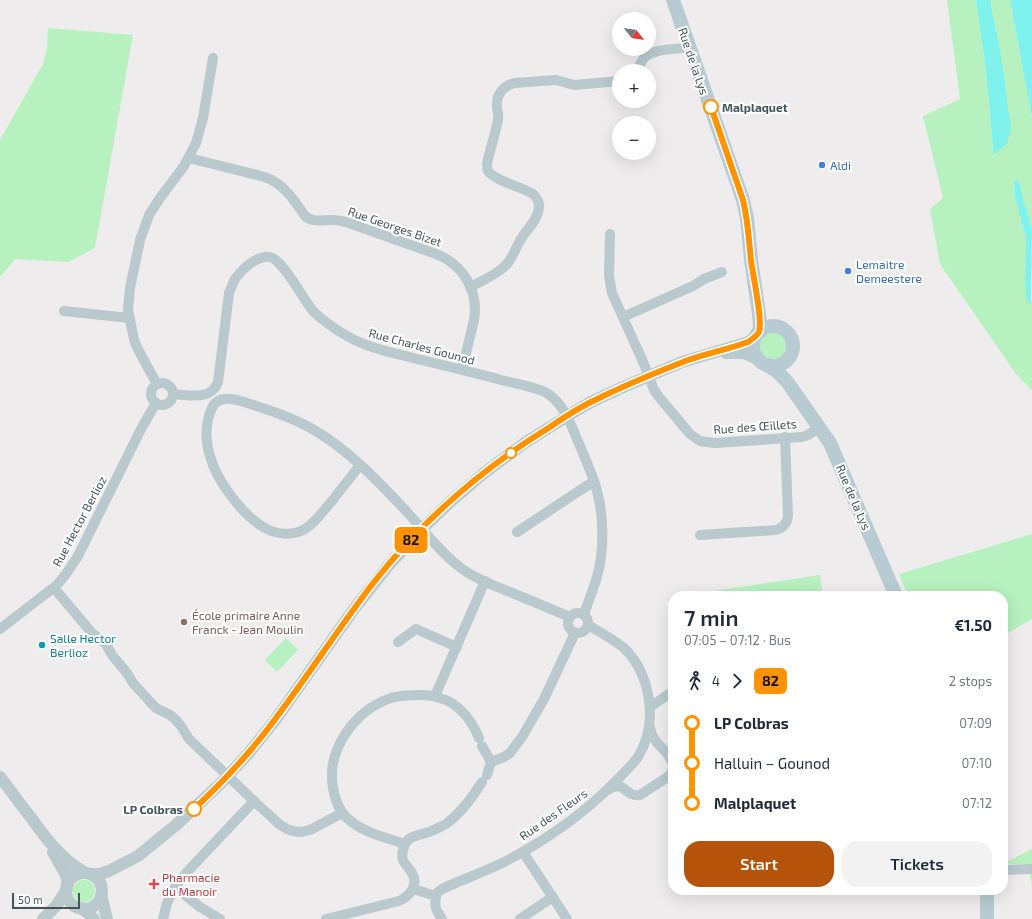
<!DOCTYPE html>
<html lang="en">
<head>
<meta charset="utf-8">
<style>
  body { margin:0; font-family:"Exo 2",sans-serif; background:#f2f2f3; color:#1f2937; height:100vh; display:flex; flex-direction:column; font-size:15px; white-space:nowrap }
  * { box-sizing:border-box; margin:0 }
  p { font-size:13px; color:#747a83 }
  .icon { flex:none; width:22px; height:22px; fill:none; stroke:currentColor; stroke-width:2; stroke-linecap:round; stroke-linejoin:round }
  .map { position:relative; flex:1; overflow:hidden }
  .drawer { position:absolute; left:668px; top:591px; width:340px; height:304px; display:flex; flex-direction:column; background:#fff; border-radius:16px; box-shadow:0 4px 16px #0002 }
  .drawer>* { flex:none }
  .badge { padding:0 8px; border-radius:6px; font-size:14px; line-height:26px }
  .needle { width:26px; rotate:120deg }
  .tools { position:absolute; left:612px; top:12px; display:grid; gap:8px }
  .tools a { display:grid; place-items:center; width:44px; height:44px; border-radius:50%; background:#fff; box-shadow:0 4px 16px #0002; font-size:20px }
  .scale { position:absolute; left:12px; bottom:10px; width:68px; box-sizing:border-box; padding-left:4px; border:2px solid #43555b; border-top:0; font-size:11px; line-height:14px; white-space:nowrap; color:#43555b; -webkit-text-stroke:3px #fff; paint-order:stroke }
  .map>.badge { position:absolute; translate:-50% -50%; box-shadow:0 0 0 2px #fff }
  .legs { display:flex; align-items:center; gap:6px; height:44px; padding:0 16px; font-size:13px }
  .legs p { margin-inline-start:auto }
  .head { display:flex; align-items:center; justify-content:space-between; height:68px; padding:0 16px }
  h1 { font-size:22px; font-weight:600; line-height:30px }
  .action { display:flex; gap:8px; margin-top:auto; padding:8px 16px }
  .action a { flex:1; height:46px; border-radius:16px; background:#b45309; color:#fff; font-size:16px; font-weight:600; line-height:46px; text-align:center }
  .action a+a { background:#f2f2f3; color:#1f2937 }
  ul { padding:0 16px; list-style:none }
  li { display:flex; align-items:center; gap:14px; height:40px; font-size:15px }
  li i { display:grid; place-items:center; width:6px; height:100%; margin:0 5px; background:currentColor }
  li i::after { content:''; width:10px; height:10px; margin:-5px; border:3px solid; border-radius:50%; background:#fff }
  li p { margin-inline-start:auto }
  li:first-child i { background:linear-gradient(#0000 50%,currentColor 0) }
  li:last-child i { background:linear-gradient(currentColor 50%,#0000 0) }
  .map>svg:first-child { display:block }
  .green { fill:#b6f1bf }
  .water { fill:#80f2ee }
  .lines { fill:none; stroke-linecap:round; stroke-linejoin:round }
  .minor { stroke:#b9c9cd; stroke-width:10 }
  .tertiary { stroke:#b9c9cd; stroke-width:12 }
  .secondary { stroke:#b8cbd2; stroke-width:14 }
  .line-1-casing { stroke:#fff; stroke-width:9 }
  .line-1 { stroke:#ff9200; stroke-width:6 }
  .stop-1-dot { fill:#fff; stroke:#ff9200; stroke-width:2 }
  .shop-dot { fill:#3f7fe0; stroke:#fff; stroke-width:1.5 }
  .education-dot { fill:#8d6e63; stroke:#fff; stroke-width:1.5 }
  .culture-dot { fill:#0f9aa8; stroke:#fff; stroke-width:1.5 }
  .health-dot { fill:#e0444e; stroke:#fff; stroke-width:1.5 }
  .labels { text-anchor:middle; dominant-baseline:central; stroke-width:4; stroke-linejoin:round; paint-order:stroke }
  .street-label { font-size:12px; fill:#43555b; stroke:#fff }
  .stop-label { font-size:12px; font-weight:bold; fill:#43555b; stroke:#fff; text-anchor:start }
  .shop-label { font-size:12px; fill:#366cbe; stroke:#fff; text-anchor:start }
  .education-label { font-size:12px; fill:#785e54; stroke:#fff; text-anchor:start }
  .culture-label { font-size:12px; fill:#0d838f; stroke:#fff; text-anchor:start }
  .health-label { font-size:12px; fill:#be3a42; stroke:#fff; text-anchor:start }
</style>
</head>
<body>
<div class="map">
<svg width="1032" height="919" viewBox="0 0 1032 919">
  <rect width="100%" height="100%" fill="#efeced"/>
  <!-- green -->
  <g class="green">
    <path d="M947 0H976L985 64 990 117 992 12 991 0H1010L1032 118V230L1018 179 1014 181 1015 197 1026 238 1025 282 1031 303 1032 299V390L1016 374 940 264 930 209 943 198 923 116 960 99Z"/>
    <path d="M48 28 133 35 95 248 68 262 15 259 0 277V140L43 64 47 48Z"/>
    <circle cx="773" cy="346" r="13"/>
    <path d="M1032 534V619L1003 636V596H908L899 574Z"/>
    <path d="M820 575 823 596H680Z"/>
    <path d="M286 638 298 650 277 672 265 660Z"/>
    <path d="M1032 849V884L1027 864H1003Z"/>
    <circle cx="84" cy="891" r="11"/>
  </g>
  <!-- water -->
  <g class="water">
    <path d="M976 0H991L992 12 1000 49 1011 128 1007 143 996 153 994 154 985 64Z"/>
    <path d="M1010 0H1032V118Z"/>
    <path d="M1018 179 1032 230 1031 303 1027 302 1025 282 1026 238 1015 197 1014 181Z"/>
  </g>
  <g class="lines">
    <!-- minor -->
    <g class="minor">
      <path d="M637 71C639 66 641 61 645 57 655 48 676 50 689 47"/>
      <path d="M189 158 265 177C284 184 294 200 305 216 313 223 323 220 333 220 337 220 341 221 346 222L436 254C463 264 479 291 474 320L462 370"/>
      <path d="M610 234 609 276 612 293 644 364 654 390 659 397 690 434 700 441 706 442 715 443 802 437 808 435 820 427"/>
      <path d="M470 287C482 281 496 275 505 266 513 259 515 248 521 239 527 229 538 220 539 208 540 202 537 198 533 194 522 187 495 181 488 171 486 167 487 163 488 159 491 146 496 132 498 119 499 115 497 111 497 106 496 95 503 86 514 83L556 80 574 85 619 81"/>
      <path d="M64 311 129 318"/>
      <path d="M623 317 693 286 704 279 722 272"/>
      <circle cx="162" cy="394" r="11"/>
      <path d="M157 384 141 355 135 343 132 330 128 309 130 288 140 240 149 215 160 198 184 166 196 143 203 118 213 58"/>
      <path d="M173 394C189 395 211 401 218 382L229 293C231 288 233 283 235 279 242 269 257 255 270 257 283 260 303 299 313 311 323 321 335 329 347 336 368 348 390 352 413 358 442 365 472 372 501 380 516 384 531 386 545 392 562 401 570 422 577 439 583 453 589 467 594 481 604 510 605 548 597 577 593 590 588 602 584 615"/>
      <path d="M360 465C351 477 341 489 332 501 324 510 316 522 305 529 293 536 277 535 265 528 243 516 216 480 210 456 205 441 205 423 212 408 219 393 238 400 250 404 270 410 290 417 309 427 347 448 378 481 407 512 424 531 441 553 461 568 474 578 490 584 505 590 527 599 549 608 570 617"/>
      <path d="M517 532 594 481"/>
      <path d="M700 535 776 530C783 528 787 523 788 516L785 437"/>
      <path d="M54 588 92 633 106 644 112 655 127 673 133 683 152 704 156 708 170 715 175 719 181 726 189 739 254 801 279 824 287 829 293 831 299 832 306 831 312 829 342 813"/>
      <circle cx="578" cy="623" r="10"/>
      <path d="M0 629 57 585 66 574 78 556 141 429 156 403"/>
      <path d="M398 642 416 629 457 647"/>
      <path d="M435 696 485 581"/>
      <path d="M650 707 673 691"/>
      <path d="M650 727C652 745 669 749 673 765"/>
      <path d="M479 738C472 721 459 703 440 698 434 696 428 695 422 695 412 695 401 695 391 698 355 710 326 750 333 788 335 799 338 810 347 818 363 833 385 837 405 844 410 835 420 835 429 832 435 830 440 827 446 824 461 813 472 798 482 782"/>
      <path d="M482 746 491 762 487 775"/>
      <path d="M491 762 504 757 510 753 522 737 544 699 575 633"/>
      <path d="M608 790 613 787 620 786C627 790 631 797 640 795L666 778 671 774 673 767"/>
      <path d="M523 852 567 919"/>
      <path d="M1003 870 1032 869"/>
      <path d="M175 887 200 907 220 919"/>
      <path d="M413 889 436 896 438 892 442 889C461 880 481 873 500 864 544 842 584 814 618 779 625 772 632 765 638 757 648 740 652 721 649 701 647 682 638 661 624 648 613 639 600 632 588 625"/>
      <path d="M436 896C434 907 436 910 442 919"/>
      <path d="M163 919 167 903 175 887 187 872 254 801"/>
      <path d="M326 919 399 901C410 896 419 885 412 873 410 869 405 865 403 860 401 855 403 849 405 844"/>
      <path d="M520 919 553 897"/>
    </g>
    <!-- tertiary -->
    <g class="tertiary">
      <path d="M726 353H744L758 359"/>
      <path d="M0 777C11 791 21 805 32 819 47 840 63 861 86 873"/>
      <path d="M53 852 66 875 68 884"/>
      <circle cx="84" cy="891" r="18"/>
      <path d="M91 874H100L109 871 138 856 176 825 220 784 248 754 276 719 354 609 388 566 422 529 449 503 484 473 526 442 579 409 591 402 623 387 682 362 742 344 750 341 756 336"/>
      <path d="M101 895 107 919"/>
      <path d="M81 908 88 913 94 919"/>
      <path d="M43 919 57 905 67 889"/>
    </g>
    <!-- secondary -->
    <g class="secondary">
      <path d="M673 0 743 200 747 218 751 260 759 314 760 326 759 332"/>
      <circle cx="773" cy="346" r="20"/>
      <path d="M767 365 778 372 788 383 830 443 896 596"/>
      <path d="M987 890V919"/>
    </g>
  </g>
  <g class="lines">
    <!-- line-1 casing -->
    <g class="line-1-casing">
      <path id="line-1" d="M194 809C224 781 252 751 276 718 310 673 340 626 374 582 423 520 483 468 550 427 563 418 577 409 591 402 621 387 652 374 683 362 704 354 726 350 748 342 752 339 757 336 759 332 763 321 753 275 751 261 749 240 748 221 743 200L711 107"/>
    </g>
    <!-- line-1 -->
    <use href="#line-1" class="line-1"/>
  </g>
  <!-- markers -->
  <g class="stop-1-dot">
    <circle cx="711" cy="107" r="7"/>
    <circle cx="511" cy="453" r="5"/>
    <circle cx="194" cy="809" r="7"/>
  </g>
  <g class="shop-dot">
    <circle cx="822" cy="165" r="4"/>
    <circle cx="848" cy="271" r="4"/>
  </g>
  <circle class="education-dot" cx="184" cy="622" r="4"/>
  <circle class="culture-dot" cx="42" cy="645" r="4"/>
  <path class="health-dot" d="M152 878h4v4h4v4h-4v4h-4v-4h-4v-4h4z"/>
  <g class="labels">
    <!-- street labels -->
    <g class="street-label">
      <text transform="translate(694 61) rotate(71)">Rue de la Lys</text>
      <text transform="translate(395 226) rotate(19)">Rue Georges Bizet</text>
      <text transform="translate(422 346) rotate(15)">Rue Charles Gounod</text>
      <text transform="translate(755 426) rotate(-4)">Rue des Œillets</text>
      <text transform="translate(854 497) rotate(67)">Rue de la Lys</text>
      <text transform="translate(79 521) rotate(-62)">Rue Hector Berlioz</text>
      <text transform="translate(553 814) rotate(-35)">Rue des Fleurs</text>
    </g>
    <!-- stop labels -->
    <g class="stop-label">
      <text x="722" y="107">Malplaquet</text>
      <text x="183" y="809" text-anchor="end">LP Colbras</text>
    </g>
    <!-- shop labels -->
    <g class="shop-label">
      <text x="830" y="165">Aldi</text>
      <text x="856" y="264">Lemaitre<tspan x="856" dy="14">Demeestere</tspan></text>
    </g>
    <!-- education labels -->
    <g class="education-label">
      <text x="192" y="615">École primaire Anne<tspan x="192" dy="14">Franck - Jean Moulin</tspan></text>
    </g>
    <!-- culture labels -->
    <g class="culture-label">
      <text x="50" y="638">Salle Hector<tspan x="50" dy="14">Berlioz</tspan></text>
    </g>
    <!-- health labels -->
    <g class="health-label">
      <text x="162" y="877">Pharmacie<tspan x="162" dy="14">du Manoir</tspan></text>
    </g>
  </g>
</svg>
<div class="tools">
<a><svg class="needle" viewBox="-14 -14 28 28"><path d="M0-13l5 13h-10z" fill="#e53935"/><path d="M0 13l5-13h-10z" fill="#747a83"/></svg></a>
<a>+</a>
<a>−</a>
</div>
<div class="scale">50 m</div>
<b class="badge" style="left:411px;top:540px;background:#ff9200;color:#111">82</b>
<section class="drawer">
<div class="head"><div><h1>7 min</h1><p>07:05 – 07:12 · Bus</p></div><b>€1.50</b></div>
<div class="legs"><svg class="icon" aria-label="walk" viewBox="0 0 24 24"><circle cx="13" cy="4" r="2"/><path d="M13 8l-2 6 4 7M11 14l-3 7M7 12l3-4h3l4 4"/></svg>4<svg class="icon" aria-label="forward" viewBox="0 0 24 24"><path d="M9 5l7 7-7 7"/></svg><b class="badge" style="background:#ff9200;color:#111">82</b><p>2 stops</p></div>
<ul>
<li><i style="color:#ff9200"></i><b>LP Colbras</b><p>07:09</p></li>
<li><i style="color:#ff9200"></i><span>Halluin – Gounod</span><p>07:10</p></li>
<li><i style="color:#ff9200"></i><b>Malplaquet</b><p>07:12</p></li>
</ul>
<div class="action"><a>Start</a><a>Tickets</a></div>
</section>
</div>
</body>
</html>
